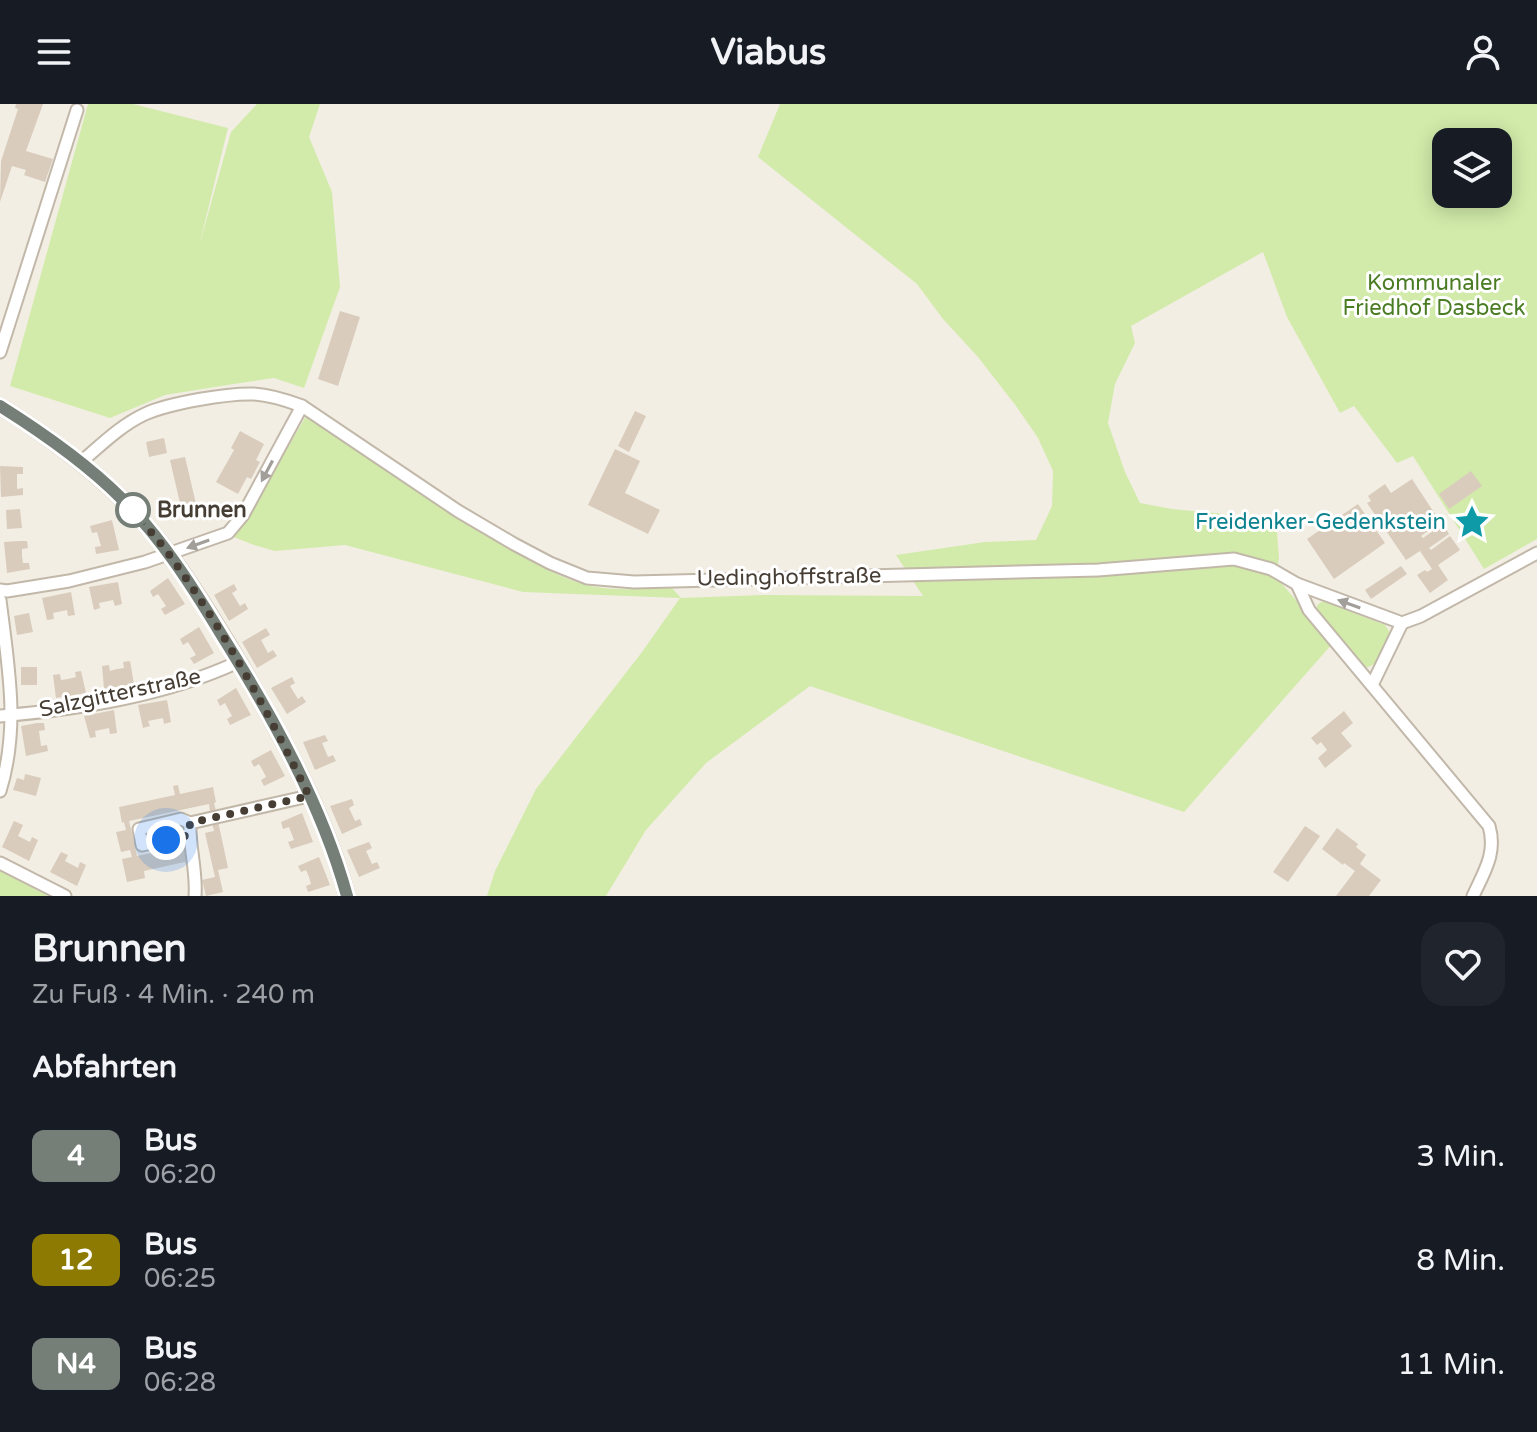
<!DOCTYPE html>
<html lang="de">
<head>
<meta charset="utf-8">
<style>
  body { margin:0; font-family:"Varela Round",sans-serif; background:#20242c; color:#f1f3f6; height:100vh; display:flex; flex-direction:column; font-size:30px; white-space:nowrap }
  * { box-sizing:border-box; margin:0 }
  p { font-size:26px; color:#9ea1a6 }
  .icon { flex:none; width:44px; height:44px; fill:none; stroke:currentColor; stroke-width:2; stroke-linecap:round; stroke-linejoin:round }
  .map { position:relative; height:792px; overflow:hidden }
  .panel { display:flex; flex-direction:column; background:#171b24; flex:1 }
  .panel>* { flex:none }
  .badge { padding:0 16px; border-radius:12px; font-size:28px; line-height:52px }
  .controls { position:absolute; left:1432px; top:24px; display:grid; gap:16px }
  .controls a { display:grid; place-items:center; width:80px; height:80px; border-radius:16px; background:#171b24; box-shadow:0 4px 20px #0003; font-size:40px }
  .you { position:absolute; width:40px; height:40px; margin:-20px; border:6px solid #fff; border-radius:50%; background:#1a73e8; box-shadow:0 0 0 12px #1a73e833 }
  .map>.badge { position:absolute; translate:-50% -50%; box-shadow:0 0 0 4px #fff }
  h2 { padding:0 32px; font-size:30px; line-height:72px }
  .round { display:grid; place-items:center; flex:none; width:84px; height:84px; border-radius:24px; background:#20242c }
  .overview { display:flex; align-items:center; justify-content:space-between; height:136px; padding:0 32px }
  h1 { font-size:38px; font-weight:800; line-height:60px }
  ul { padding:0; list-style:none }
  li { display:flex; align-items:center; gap:24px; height:104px; padding:0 32px }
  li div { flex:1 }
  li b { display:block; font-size:30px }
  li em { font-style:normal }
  li .badge { min-width:88px; font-weight:700; text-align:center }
  header { display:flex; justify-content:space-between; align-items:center; height:104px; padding:0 32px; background:#171b24; font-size:36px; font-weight:800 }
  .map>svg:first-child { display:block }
  .green { fill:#d2ebaa; fill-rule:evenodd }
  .building { fill:#d9ccbc }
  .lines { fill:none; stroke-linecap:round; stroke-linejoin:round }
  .minor-casing { stroke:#c2b8a9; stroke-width:15 }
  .tertiary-casing { stroke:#c2b8a9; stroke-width:18 }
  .minor { stroke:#fff; stroke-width:11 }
  .tertiary { stroke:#fff; stroke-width:14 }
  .oneway { fill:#a29e9a }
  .line-casing { stroke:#fff; stroke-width:18 }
  .line { stroke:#757f77; stroke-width:12 }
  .walk { stroke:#463e34; stroke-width:8; stroke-dasharray:0 14.4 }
  .stop-dot { fill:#fff; stroke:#757f77; stroke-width:4 }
  .labels { text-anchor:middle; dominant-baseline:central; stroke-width:6; stroke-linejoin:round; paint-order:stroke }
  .park-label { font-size:22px; fill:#4a7c23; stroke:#fff }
  .stop-label { font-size:22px; font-weight:bold; fill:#463e34; stroke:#fff; text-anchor:start }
  .culture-label { font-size:22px; fill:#0d838f; stroke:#fff; text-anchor:end }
  .street-label { font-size:22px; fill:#463e34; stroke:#fff }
</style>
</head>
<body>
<header><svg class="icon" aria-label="menu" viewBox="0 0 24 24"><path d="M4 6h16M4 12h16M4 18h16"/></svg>Viabus<svg class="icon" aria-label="person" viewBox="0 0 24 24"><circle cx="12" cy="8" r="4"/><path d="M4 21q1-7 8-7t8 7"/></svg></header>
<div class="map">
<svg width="1537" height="792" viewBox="0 0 1537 792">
  <rect width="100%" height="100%" fill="#f3eee4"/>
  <!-- green -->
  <g class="green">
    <path d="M88 0H133L228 24 199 142 231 28 257 0H320L309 33 332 88 340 183 304 284 274 274 234 280 165 291 110 314 10 282Z"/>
    <path d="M780 0H1537V435L1484 465 1413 352 1397 359 1354 302 1340 309 1287 213 1263 148 1131 222 1135 239 1115 280 1108 319 1125 368 1140 399 1172 405 1276 415 1279 454 1276 473 1333 539 1184 708 810 582 706 659 646 726 606 792H487L495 767 536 685 642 548 680 494 523 488 345 441 275 447 254 441 231 432 244 419 306 312C364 350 422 390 482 426 511 445 546 468 579 479 605 488 644 485 671 483L681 494 763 491 923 492 896 451 985 438 1036 436 1052 402 1053 367 1038 334 1016 302 978 253 943 215 917 180 758 53ZM1446 38H1498V90H1446Z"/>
    <path d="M1323 497 1385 521 1393 533C1385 547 1381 562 1363 564L1317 509V501Z"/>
    <path d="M0 767 48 792H0Z"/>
  </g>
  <!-- building -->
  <g class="building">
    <path d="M16 0H43L26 47 53 55 45 78 24 71 26 66 12 62 0 98 1 57 18 5 15 4Z"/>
    <path d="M340 207 360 213 338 282 318 275Z"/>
    <path d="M635 307 646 312 629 348 618 342Z"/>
    <path d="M240 327 264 340 256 356 260 358 251 375 247 373 238 390 216 378 234 346 231 344Z"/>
    <path d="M164 334 167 349 149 353 146 338Z"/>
    <path d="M615 345 640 357 625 389 660 406 648 430 588 401Z"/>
    <path d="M185 353 198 408 183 412 170 356Z"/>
    <path d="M0 362 23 363V370H17V385L23 384V391L1 393Z"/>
    <path d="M1471 367 1482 382 1449 405 1439 390Z"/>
    <path d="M1412 375 1433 407 1413 420 1414 422 1434 408 1441 418 1421 432 1423 434 1443 420 1449 430 1429 444 1431 446 1450 432 1460 446 1438 461 1448 476 1430 489 1417 471 1425 466 1427 468 1432 465 1420 447 1406 456 1367 399 1371 397 1368 392 1385 380 1391 389Z"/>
    <path d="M1358 400 1385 439 1334 475 1307 435Z"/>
    <path d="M20 405 22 424 7 425 6 406Z"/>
    <path d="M112 416 119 446 96 450 95 443 101 442 97 428 92 429 90 422Z"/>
    <path d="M20 437H27L28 444 22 445V452L23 459H29L30 465 7 469 4 438Z"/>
    <path d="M1401 462 1407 470 1371 495 1365 486Z"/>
    <path d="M168 474 185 500 165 511 161 505 166 502 158 490 153 493 150 487Z"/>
    <path d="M118 478 122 500 115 502 113 496 99 499 100 504 94 506 89 483Z"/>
    <path d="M234 480 237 486 232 489 240 502 245 499 248 505 229 517 214 491Z"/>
    <path d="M71 488 75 511 68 512 67 506 53 509 54 515 47 516 42 494Z"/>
    <path d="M29 509 33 528 17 531 14 512Z"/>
    <path d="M199 523 214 549 194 560 190 554 196 551 188 538 183 541 180 535Z"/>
    <path d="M266 524 270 531 261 536 268 549 273 546 277 552 257 564 242 538Z"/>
    <path d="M130 557 134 580 104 585 102 562 109 561 110 567 117 565 124 564 123 558Z"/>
    <rect x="21" y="563" width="16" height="18"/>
    <path d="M81 567 86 589 56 594 53 571 60 570 61 576 68 575 76 573 75 568Z"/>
    <path d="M292 573 295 579 290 582 298 595 302 592 306 598 287 610 271 584Z"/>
    <path d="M236 584 251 611 230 621 227 615 232 612 225 599 220 602 217 596Z"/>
    <path d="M167 596 171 618 164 620 163 614 148 617 150 622 143 624 138 601Z"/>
    <path d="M114 606 117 629 110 630 109 624 95 627 96 633 90 634 84 612Z"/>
    <path d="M1344 607 1353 619 1341 629 1352 642 1325 664 1318 654 1327 646 1321 638 1317 641 1311 634Z"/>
    <path d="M37 619H44L45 626 39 627 41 642 47 641 48 647 26 652 21 622Z"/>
    <path d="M325 631 328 637 322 639 328 653 333 651 336 657 315 666 303 638Z"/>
    <path d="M271 646 285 672 264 682 261 676 266 673 263 667 259 660 254 663 251 657Z"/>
    <path d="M25 670 41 674 36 692 13 686 17 674 24 676Z"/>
    <path d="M178 681 180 690 213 683 216 698 214 699 216 707 210 708 209 700 129 717 137 752 186 742 189 757 144 767 145 774 127 778 122 755 132 753 130 746 121 748 116 728 126 726 124 718 122 719 119 703 175 691 173 682Z"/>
    <path d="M352 695 354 701 349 704 355 717 360 715 362 721 342 730 330 702Z"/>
    <path d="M302 709 313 738 291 745 288 738 294 736 289 723 283 725 281 718Z"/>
    <path d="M14 717 23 721 18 732 30 738 32 733 38 736 29 757 2 743Z"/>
    <path d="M218 717 228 764 218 766 223 788 206 792 202 776 215 773 205 729 214 727 212 718Z"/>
    <path d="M1305 722 1320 732 1288 778 1273 768Z"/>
    <path d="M1337 724 1358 740 1356 743 1366 751 1360 760 1381 776 1369 792H1336L1355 767 1344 759 1343 761 1322 745Z"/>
    <path d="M369 738 372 744 366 747 372 760 377 758 380 764 359 773 347 746Z"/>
    <path d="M61 748 68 751 65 757 78 764 80 758 86 761 77 782 50 768Z"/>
    <path d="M319 753 330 781 308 788 306 782 311 780 309 773 306 766 301 768 298 762Z"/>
  </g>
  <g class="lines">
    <!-- minor casing -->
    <g class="minor-casing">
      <g id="minor">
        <path d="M0 248 77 6"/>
        <path d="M81 358C101 341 121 321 145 310 169 299 228 289 254 290 271 291 286 296 302 302L458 407 514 440 550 459 587 474 634 478 1098 466 1234 455 1271 465 1297 480 1402 519 1421 512 1537 449"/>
        <path d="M1297 480 1309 506 1489 722C1497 749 1484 768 1473 792"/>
        <path d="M0 486 7 487 69 477 145 458 228 429 243 411 302 302"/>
        <path d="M0 496C8 561 20 623 0 687"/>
        <path d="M1372 581 1402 519"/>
        <path d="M0 612C80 605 165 592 238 558"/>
        <path d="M189 731 142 741 139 725 181 715 190 719"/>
        <path d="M0 759 65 792"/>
        <path d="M195 792C197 767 189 743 190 719L309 692"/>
      </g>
    </g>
    <!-- tertiary casing -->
    <g class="tertiary-casing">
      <path id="tertiary" d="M0 302C43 329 84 358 121 394 164 436 197 489 228 540 275 619 323 703 347 792"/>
    </g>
    <!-- minor -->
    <use href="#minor" class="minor"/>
    <!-- tertiary -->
    <use href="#tertiary" class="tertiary"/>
  </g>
  <!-- one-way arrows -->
  <defs><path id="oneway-solid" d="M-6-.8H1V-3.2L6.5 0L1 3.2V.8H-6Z" transform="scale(2)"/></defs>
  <g class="oneway">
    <use href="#oneway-solid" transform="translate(267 367) rotate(118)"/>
    <use href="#oneway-solid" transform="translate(198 440) rotate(160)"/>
    <use href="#oneway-solid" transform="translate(1349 500) rotate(-160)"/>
  </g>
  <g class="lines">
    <!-- line casing -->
    <g class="line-casing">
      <path id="line" d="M0 302C43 329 85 358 121 394 161 433 192 482 221 530 271 610 322 701 347 792"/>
    </g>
    <!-- line -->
    <use href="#line" class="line"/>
    <!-- walk -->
    <path class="walk" d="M133 406C144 421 157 434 168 449 223 524 268 608 309 692L190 719 189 731 166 736"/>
  </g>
  <!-- icons -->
  <defs>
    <g id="sight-bare" transform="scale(2.76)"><path d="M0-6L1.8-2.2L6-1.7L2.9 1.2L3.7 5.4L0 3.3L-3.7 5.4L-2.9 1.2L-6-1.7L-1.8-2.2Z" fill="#0f9aa8" stroke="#fff" stroke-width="2.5" paint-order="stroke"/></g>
  </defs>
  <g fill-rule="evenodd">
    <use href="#sight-bare" x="1472" y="418"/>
  </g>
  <!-- markers -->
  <circle class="stop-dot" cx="133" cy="406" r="16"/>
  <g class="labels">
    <!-- park labels -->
    <g class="park-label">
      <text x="1434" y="179">Kommunaler<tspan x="1434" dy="25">Friedhof Dasbeck</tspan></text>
    </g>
    <!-- stop labels -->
    <g class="stop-label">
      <text x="157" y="406">Brunnen</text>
    </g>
    <!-- culture labels -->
    <g class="culture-label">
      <text x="1446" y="418">Freidenker-Gedenkstein</text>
    </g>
    <!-- street labels -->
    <g class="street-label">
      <text transform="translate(789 473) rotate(-1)">Uedinghoffstraße</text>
      <text transform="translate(120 589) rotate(-12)">Salzgitterstraße</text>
    </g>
  </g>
</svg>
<div class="controls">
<a><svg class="icon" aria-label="layers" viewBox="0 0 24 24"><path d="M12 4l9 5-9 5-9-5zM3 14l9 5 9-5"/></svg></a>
</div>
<div class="you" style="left:166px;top:736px"></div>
</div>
<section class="panel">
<div class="overview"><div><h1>Brunnen</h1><p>Zu Fuß · 4 Min. · 240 m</p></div><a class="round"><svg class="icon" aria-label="heart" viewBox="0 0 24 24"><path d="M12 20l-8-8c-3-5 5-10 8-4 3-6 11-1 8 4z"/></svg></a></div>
<h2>Abfahrten</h2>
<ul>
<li><span class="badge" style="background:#757f77;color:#fff">4</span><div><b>Bus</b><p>06:20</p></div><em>3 Min.</em></li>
<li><span class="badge" style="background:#8d7a02;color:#fff">12</span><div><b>Bus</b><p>06:25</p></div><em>8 Min.</em></li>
<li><span class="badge" style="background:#757f77;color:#fff">N4</span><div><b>Bus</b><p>06:28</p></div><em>11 Min.</em></li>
</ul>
</section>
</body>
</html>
